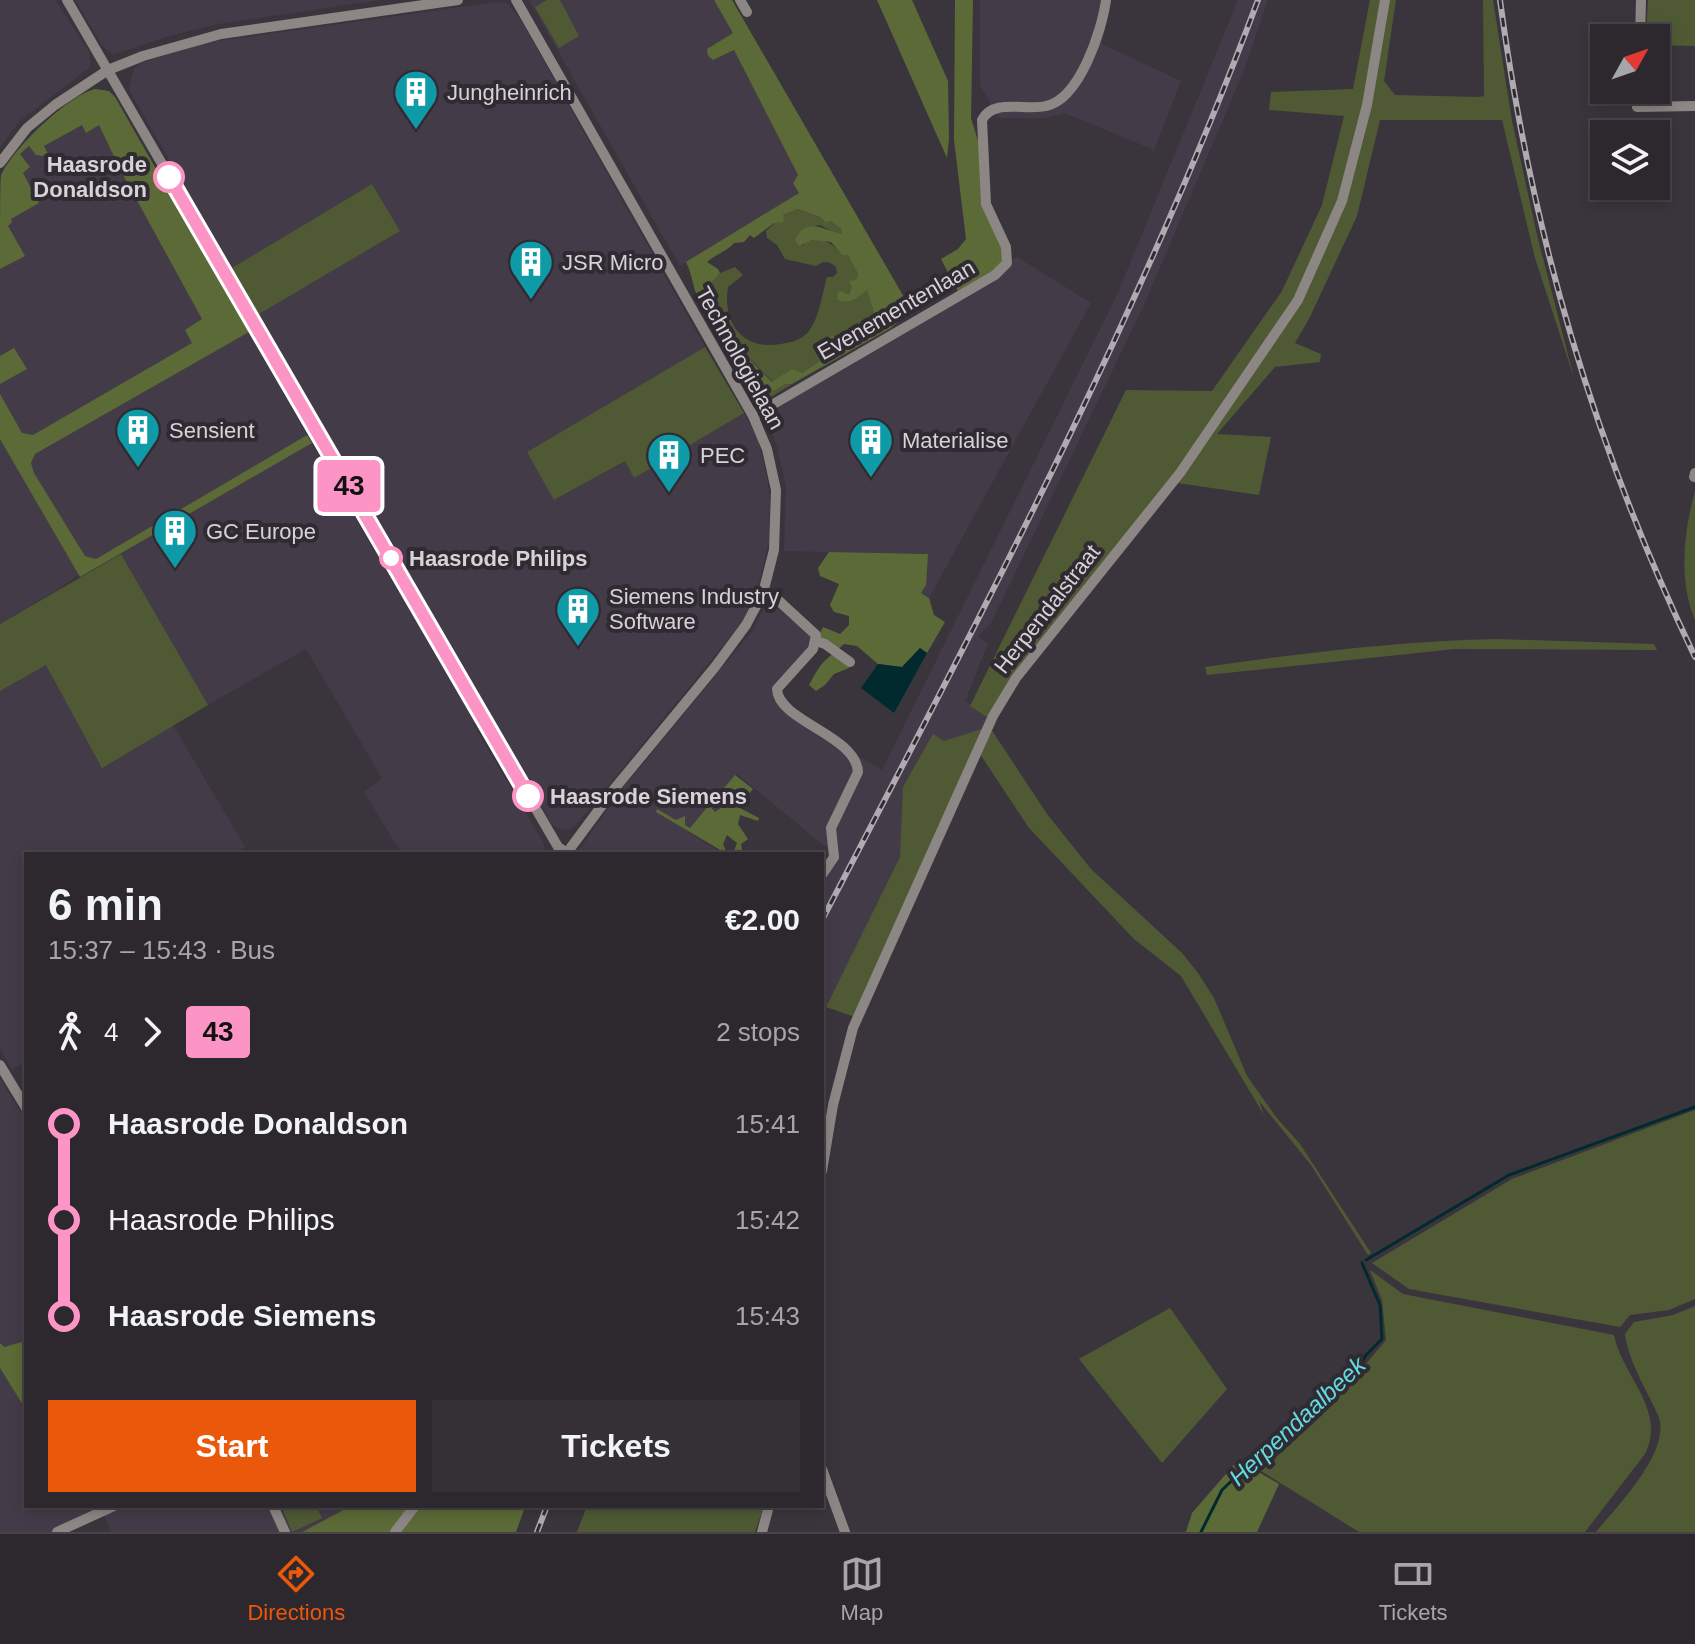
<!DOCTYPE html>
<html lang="en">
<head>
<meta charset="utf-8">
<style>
  body { margin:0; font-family:Arial,sans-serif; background:#343035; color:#f1f3f6; height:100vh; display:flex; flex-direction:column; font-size:30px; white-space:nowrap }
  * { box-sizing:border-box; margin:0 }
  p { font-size:26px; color:#a6a6aa }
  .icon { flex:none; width:44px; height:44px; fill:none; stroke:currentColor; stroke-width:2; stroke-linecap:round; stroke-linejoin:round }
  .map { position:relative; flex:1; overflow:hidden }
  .drawer { position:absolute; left:24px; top:852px; width:800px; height:656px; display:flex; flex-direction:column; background:#2c282d; border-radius:0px; box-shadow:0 4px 12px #0003,0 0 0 2px #484449 }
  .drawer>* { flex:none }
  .badge { padding:0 16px; border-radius:6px; font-size:28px; line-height:52px }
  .needle { width:52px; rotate:50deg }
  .tools { position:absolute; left:1590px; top:24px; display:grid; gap:16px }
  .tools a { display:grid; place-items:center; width:80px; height:80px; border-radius:0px; background:#2c282d; box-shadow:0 4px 12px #0003,0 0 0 2px #484449; font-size:40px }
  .map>.badge { position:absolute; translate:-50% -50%; box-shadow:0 0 0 4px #fff }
  .legs { display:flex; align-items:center; gap:12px; height:88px; padding:0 24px; font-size:26px }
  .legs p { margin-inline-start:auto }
  .headline { display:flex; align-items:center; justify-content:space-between; height:136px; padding:0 24px }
  h1 { font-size:44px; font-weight:700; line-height:60px }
  .cta { display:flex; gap:16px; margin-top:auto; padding:16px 24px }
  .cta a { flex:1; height:92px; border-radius:0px; background:#ea580c; color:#fff; font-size:32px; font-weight:700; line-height:92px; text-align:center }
  .cta a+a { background:#343035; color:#f1f3f6 }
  ul { padding:0 24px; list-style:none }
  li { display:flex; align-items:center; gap:28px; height:96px; font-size:30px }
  li i { display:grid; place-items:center; width:12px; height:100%; margin:0 10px; background:currentColor }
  li i::after { content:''; width:20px; height:20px; margin:-10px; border:6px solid; border-radius:50%; background:#2c282d }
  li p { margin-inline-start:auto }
  li:first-child i { background:linear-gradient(#0000 50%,currentColor 0) }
  li:last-child i { background:linear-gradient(currentColor 50%,#0000 0) }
  .tabs { display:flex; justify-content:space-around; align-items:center; height:112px; border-top:2px solid #484449; background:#2c282d; font-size:22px; color:#a6a6aa }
  .tabs a { display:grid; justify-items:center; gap:4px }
  .tabs .active { color:#ea580c }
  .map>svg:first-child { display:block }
  .built { fill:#443b48 }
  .green { fill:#4f5a35 }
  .forest { fill:#5c6a37 }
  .water { fill:#002a2d }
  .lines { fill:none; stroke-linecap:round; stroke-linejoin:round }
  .stream { stroke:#002a2d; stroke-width:3 }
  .minor { stroke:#8c8685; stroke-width:10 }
  .rail-casing { stroke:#afabb0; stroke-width:6 }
  .rail { stroke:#302b32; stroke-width:3; stroke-dasharray:9; stroke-linecap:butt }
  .line-1-casing { stroke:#fff; stroke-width:18 }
  .line-1 { stroke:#fc95c5; stroke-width:12 }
  .stop-1-dot { fill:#fff; stroke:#fc95c5; stroke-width:4 }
  .labels { text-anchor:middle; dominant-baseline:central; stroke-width:8; stroke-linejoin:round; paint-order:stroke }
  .poi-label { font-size:22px; fill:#d6d2d7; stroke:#302b32; text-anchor:start }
  .stop-label { font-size:22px; font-weight:bold; fill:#d6d2d7; stroke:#302b32; text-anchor:start }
  .street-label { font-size:22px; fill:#d6d2d7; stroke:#302b32 }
  .water-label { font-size:24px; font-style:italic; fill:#63d9e0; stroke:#302b32 }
</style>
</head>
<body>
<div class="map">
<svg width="1695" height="1532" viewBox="0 0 1695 1532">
  <rect width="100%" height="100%" fill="#3a353c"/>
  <!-- built -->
  <g class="built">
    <path d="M0 0H55L89 52 91 66 20 121 0 147Z"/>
    <path d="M75 0H380L218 24 166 37 113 55 104 48Z"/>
    <path d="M529 0H714L734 33 707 49 713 60 734 50 798 175 793 183 799 193 680 266Z"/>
    <path d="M980 0H1111L1102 44 1181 81 1154 150 1065 113 1046 118H999L980 85Z"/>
    <path d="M1238 0H1268L1245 68 1144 305 991 623 978 637 988 643 965 701 988 715 984 729 901 855 826 1007 822 1006V887L838 857 737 774 718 795 723 801 722 807 715 812 709 805 690 828 657 810 706 844 727 854H576L619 793 753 630 770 595 816 635 777 696 846 749 882 770 1117 295Z"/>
    <path d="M496 2 507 3 519 17 705 347 527 452 555 500 625 461 635 477 744 413 758 439 768 483 770 502 769 541 757 591 740 625 576 825 568 830 557 828 552 824 490 714 473 724 542 840 547 854H402L364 792 382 778 306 649 208 705 121 554 312 443 398 592 413 584 259 314 400 231 372 184 232 268 129 90 134 68 141 63 204 43Z"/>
    <path d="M95 89 109 91 115 97 244 323 18 453 85 570 60 588 0 624V177L32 134 60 110 87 91Z"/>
    <path d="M1017 257 1091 303 929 598 921 593 928 554 784 551 786 487 777 446 763 411Z"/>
    <path d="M249 332 307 435 96 559 85 556 34 473 31 463 35 454Z"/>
    <path d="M46 665 173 725 245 847 233 854H26V1061L12 1069 0 1048V691Z"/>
    <path d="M0 1079 26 1120V1341L0 1363Z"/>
    <path d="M0 1368 26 1410V1506H351L302 1532H112L102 1512 57 1532H0Z"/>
  </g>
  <!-- green -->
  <g class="green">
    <path d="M547 0H560L579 36 559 48 535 7Z"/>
    <path d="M1370 0H1396L1384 81 1395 95 1479 97 1484 96 1483 0H1493L1512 121 1537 235 1574 378 1535 258 1502 120H1380L1357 216 1309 319 1295 343 1321 354 1320 362 1275 367 1217 434 1271 437 1259 495 1178 483 1012 678 987 717 970 706 1126 390 1212 391 1282 291 1322 205 1344 116 1269 110 1271 92 1353 89Z"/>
    <path d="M1648 0H1695V46L1656 45V38H1646Z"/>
    <path d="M372 184 400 231 259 314 232 268Z"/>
    <path d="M796 209 820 217 826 223 831 221 842 230V234H837L820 225 804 229 802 246 807 241C824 238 831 242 842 255H848L858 274 849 295 837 299 859 296 867 289 874 313 854 335 852 343 821 352 824 358 802 373 773 382 749 358 743 360 756 385 792 384 768 399H756L700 302 710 299 708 287 720 273 735 267 743 275 728 287C722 323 743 351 781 344 792 342 802 340 809 331 820 316 822 294 827 277H833L837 273 836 267C829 261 824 260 816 266L785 259 777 245 767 238 766 231 783 215Z"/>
    <path d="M705 347 744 413 634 478 625 461 554 500 527 452Z"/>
    <path d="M1695 491V620C1678 580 1684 531 1695 491Z"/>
    <path d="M121 554 208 705 102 768 46 665 0 691V624Z"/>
    <path d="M1498 639 1654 644 1657 650 1455 649 1207 675 1205 667C1303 653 1399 641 1498 639Z"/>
    <path d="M985 728 855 1017 826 1007 900 857 903 787 933 734 944 741Z"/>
    <path d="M991 729 1047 814 1091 869 1182 953 1198 973 1214 998 1247 1076 1276 1117 1300 1144 1371 1253 1368 1255 1311 1165 1259 1101 1264 1115 1181 976 1134 939 1029 828 980 754Z"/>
    <path d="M1695 1110V1299L1669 1310 1630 1315 1620 1327 1409 1289 1372 1263 1512 1179Z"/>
    <path d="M1370 1270 1403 1294 1614 1335C1622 1376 1667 1410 1645 1454L1585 1532H1359L1261 1471 1318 1419 1362 1372 1365 1365 1386 1340 1382 1300Z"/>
    <path d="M1695 1306V1532H1596C1617 1506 1673 1450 1658 1415 1646 1388 1629 1363 1625 1334L1634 1322 1673 1315Z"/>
    <path d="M1170 1308 1227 1389 1162 1463 1079 1359Z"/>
    <path d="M281 1506H316L322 1518 292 1532Z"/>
    <path d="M587 1506H764L755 1532H577Z"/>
  </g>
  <!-- forest -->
  <g class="forest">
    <path d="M714 0H732L908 304 907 313 891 328 792 384H785L773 391 756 385 739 365 748 358 772 382 792 369 802 373 824 358 821 352 833 349 828 340 832 336 841 339 845 336 852 343 854 335 874 313 867 290C858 297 849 306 837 299L838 292 841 291 849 295 852 286 849 282 856 279 858 274 848 255H842L831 242 812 240 799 246 795 240C806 215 825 231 842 234V230L831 221 826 223 820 217 797 209 783 215 784 222 774 223 754 238 750 235 744 242 734 243C726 252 716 254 707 262L718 269 720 273 708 287 710 299 700 302C692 287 693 276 686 262L799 193 793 183 798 175 734 50 713 60 708 56 707 49 733 33Z"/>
    <path d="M877 0H912L948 81 949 139 947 158Z"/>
    <path d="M955 0H973L971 118 981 151 986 204 1007 263 960 295 941 259 958 249 966 239 954 140Z"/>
    <path d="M95 89 109 91 115 97 249 332 35 454 31 463 34 473 85 556 96 559 307 435 312 443 80 577 0 439V394L22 433 33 435 192 343 185 330 202 319 122 173 99 125 86 133 82 125 44 146 48 154 42 156 36 155 29 146 20 154 30 167 23 173 39 203 11 219 12 222 8 226 25 256 0 269C0 252 0 187 1 176 11 150 69 95 95 89Z"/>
    <path d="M14 348 27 369 0 384V356Z"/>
    <path d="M829 552 928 554 926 585 921 593 929 598 934 615 945 622 927 653 920 648 902 667 878 664 857 646 844 644 836 651 816 641 823 627 840 634 849 625V616L834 612 830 605 839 584 820 576 818 568Z"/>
    <path d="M835 653 848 662 849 668 834 674 825 685 816 691 809 685C816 672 822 660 835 653Z"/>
    <path d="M735 775 753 789 745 799 734 805 759 818 758 821 740 815 738 824 748 839 741 844 743 854H736L734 851 737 843 727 835 723 844 727 854 656 812 657 809 676 820 685 816V825L690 828 709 805 715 812 722 807 723 801 718 795Z"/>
    <path d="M26 1341V1410L0 1368V1343L4 1347Z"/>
    <path d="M1238 1460 1279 1484 1257 1532H1186L1192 1513Z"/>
    <path d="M351 1506H411L391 1532H302Z"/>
    <path d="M420 1506H523L525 1507 516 1532H400Z"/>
  </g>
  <!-- water -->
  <path class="water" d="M920 648 927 653 894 713 861 688 878 664 902 667Z"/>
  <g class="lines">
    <!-- stream -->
    <g class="stream">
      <path d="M1366 1260 1509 1175 1695 1107"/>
      <path d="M1201 1532 1222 1490 1309 1407 1357 1370 1366 1355 1382 1339 1380 1305 1362 1263"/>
    </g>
    <!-- minor -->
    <g class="minor">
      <path d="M67 0 558 847 567 853"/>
      <path d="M516 0 753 416 767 449 776 490 774 550 763 593 746 625 715 667 615 788 566 854"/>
      <path d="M740 0 747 12"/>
      <path d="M1640 38 1641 0"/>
      <path d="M1637 90V107L1695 106"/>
      <path d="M0 163 27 128 55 105 108 70 143 56 221 34 458 0"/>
      <path d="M753 416 995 275 1007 263 1006 247 986 204 982 120C993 98 1026 111 1046 106 1080 99 1102 30 1106 0"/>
      <path d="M1694 477 1695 473"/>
      <path d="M763 593 779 601 816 635 813 649 777 689C778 721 856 735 858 772L831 828 834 857 822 875"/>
      <path d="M816 641 825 644 850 662"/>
      <path d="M0 1065 26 1108"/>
      <path d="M822 1171 833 1105 853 1028 993 716 1016 678 1180 473 1298 300 1342 201 1367 105 1385 0"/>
      <path d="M822 1469 845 1532"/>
      <path d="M273 1506 285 1532"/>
      <path d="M57 1532 114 1506"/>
      <path d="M395 1532 415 1506"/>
      <path d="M762 1532 769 1506"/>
    </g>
    <!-- rail casing -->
    <g class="rail-casing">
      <g id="rail">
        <path d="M1500 0C1531 232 1594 446 1695 657"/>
        <path d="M822 920C979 619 1139 319 1258 0"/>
        <path d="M537 1532 547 1506"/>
      </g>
    </g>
    <!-- rail -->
    <use href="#rail" class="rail"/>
  </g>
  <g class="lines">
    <!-- line-1 casing -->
    <g class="line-1-casing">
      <path id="line-1" d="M169 177 528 796"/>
    </g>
    <!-- line-1 -->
    <use href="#line-1" class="line-1"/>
  </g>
  <!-- icons -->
  <defs>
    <g id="building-pin" transform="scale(2.3)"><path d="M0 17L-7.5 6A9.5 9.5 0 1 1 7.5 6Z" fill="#0f9aa8" stroke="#302b32"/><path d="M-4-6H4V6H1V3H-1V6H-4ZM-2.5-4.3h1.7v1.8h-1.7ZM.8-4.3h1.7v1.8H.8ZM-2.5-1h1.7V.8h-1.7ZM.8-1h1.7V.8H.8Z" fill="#fff"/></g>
  </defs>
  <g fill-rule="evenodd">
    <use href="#building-pin" x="416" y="92"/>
    <use href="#building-pin" x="531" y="262"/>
    <use href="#building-pin" x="138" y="430"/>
    <use href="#building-pin" x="871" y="440"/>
    <use href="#building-pin" x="669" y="455"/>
    <use href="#building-pin" x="175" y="531"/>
    <use href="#building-pin" x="578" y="609"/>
  </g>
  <!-- markers -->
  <g class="stop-1-dot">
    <circle cx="169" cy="177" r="14"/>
    <circle cx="391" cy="558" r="10"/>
    <circle cx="528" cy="796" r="14"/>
  </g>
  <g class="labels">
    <!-- poi labels -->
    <g class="poi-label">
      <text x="447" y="92">Jungheinrich</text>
      <text x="562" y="262">JSR Micro</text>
      <text x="169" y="430">Sensient</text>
      <text x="902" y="440">Materialise</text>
      <text x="700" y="455">PEC</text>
      <text x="206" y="531">GC Europe</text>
      <text x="609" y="596">Siemens Industry<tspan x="609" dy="25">Software</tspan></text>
    </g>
    <!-- stop labels -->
    <g class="stop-label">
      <text x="147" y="164" text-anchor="end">Haasrode<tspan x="147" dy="25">Donaldson</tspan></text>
      <text x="409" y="558">Haasrode Philips</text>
      <text x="550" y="796">Haasrode Siemens</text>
    </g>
    <!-- street labels -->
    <g class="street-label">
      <text transform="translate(896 310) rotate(-30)">Evenementenlaan</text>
      <text transform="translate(740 358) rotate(61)">Technologielaan</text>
      <text transform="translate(1047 609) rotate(-52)">Herpendalstraat</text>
    </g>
    <!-- water labels -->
    <g class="water-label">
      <text transform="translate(1297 1421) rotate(-43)">Herpendaalbeek</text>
    </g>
  </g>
</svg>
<div class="tools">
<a><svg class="needle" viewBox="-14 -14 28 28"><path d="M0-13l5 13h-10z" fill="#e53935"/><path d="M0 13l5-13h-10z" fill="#a6a6aa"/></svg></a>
<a><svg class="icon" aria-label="layers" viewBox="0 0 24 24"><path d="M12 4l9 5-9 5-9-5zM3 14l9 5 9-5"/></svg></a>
</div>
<b class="badge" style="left:349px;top:486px;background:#fc95c5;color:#111">43</b>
<section class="drawer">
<div class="headline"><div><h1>6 min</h1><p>15:37 – 15:43 · Bus</p></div><b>€2.00</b></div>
<div class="legs"><svg class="icon" aria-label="walk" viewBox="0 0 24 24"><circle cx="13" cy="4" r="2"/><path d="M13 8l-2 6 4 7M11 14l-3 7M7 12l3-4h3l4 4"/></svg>4<svg class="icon" aria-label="forward" viewBox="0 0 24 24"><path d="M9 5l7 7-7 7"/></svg><b class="badge" style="background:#fc95c5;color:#111">43</b><p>2 stops</p></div>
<ul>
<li><i style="color:#fc95c5"></i><b>Haasrode Donaldson</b><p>15:41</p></li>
<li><i style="color:#fc95c5"></i><span>Haasrode Philips</span><p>15:42</p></li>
<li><i style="color:#fc95c5"></i><b>Haasrode Siemens</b><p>15:43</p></li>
</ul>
<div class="cta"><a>Start</a><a>Tickets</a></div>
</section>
</div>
<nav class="tabs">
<a class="active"><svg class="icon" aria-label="directions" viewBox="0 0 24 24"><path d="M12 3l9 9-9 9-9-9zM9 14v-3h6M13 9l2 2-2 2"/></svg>Directions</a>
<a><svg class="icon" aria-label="map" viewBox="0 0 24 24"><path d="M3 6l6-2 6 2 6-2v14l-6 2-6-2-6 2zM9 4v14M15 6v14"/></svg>Map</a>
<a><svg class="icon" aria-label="tickets" viewBox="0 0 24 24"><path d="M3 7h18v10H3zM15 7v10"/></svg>Tickets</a>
</nav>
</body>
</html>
